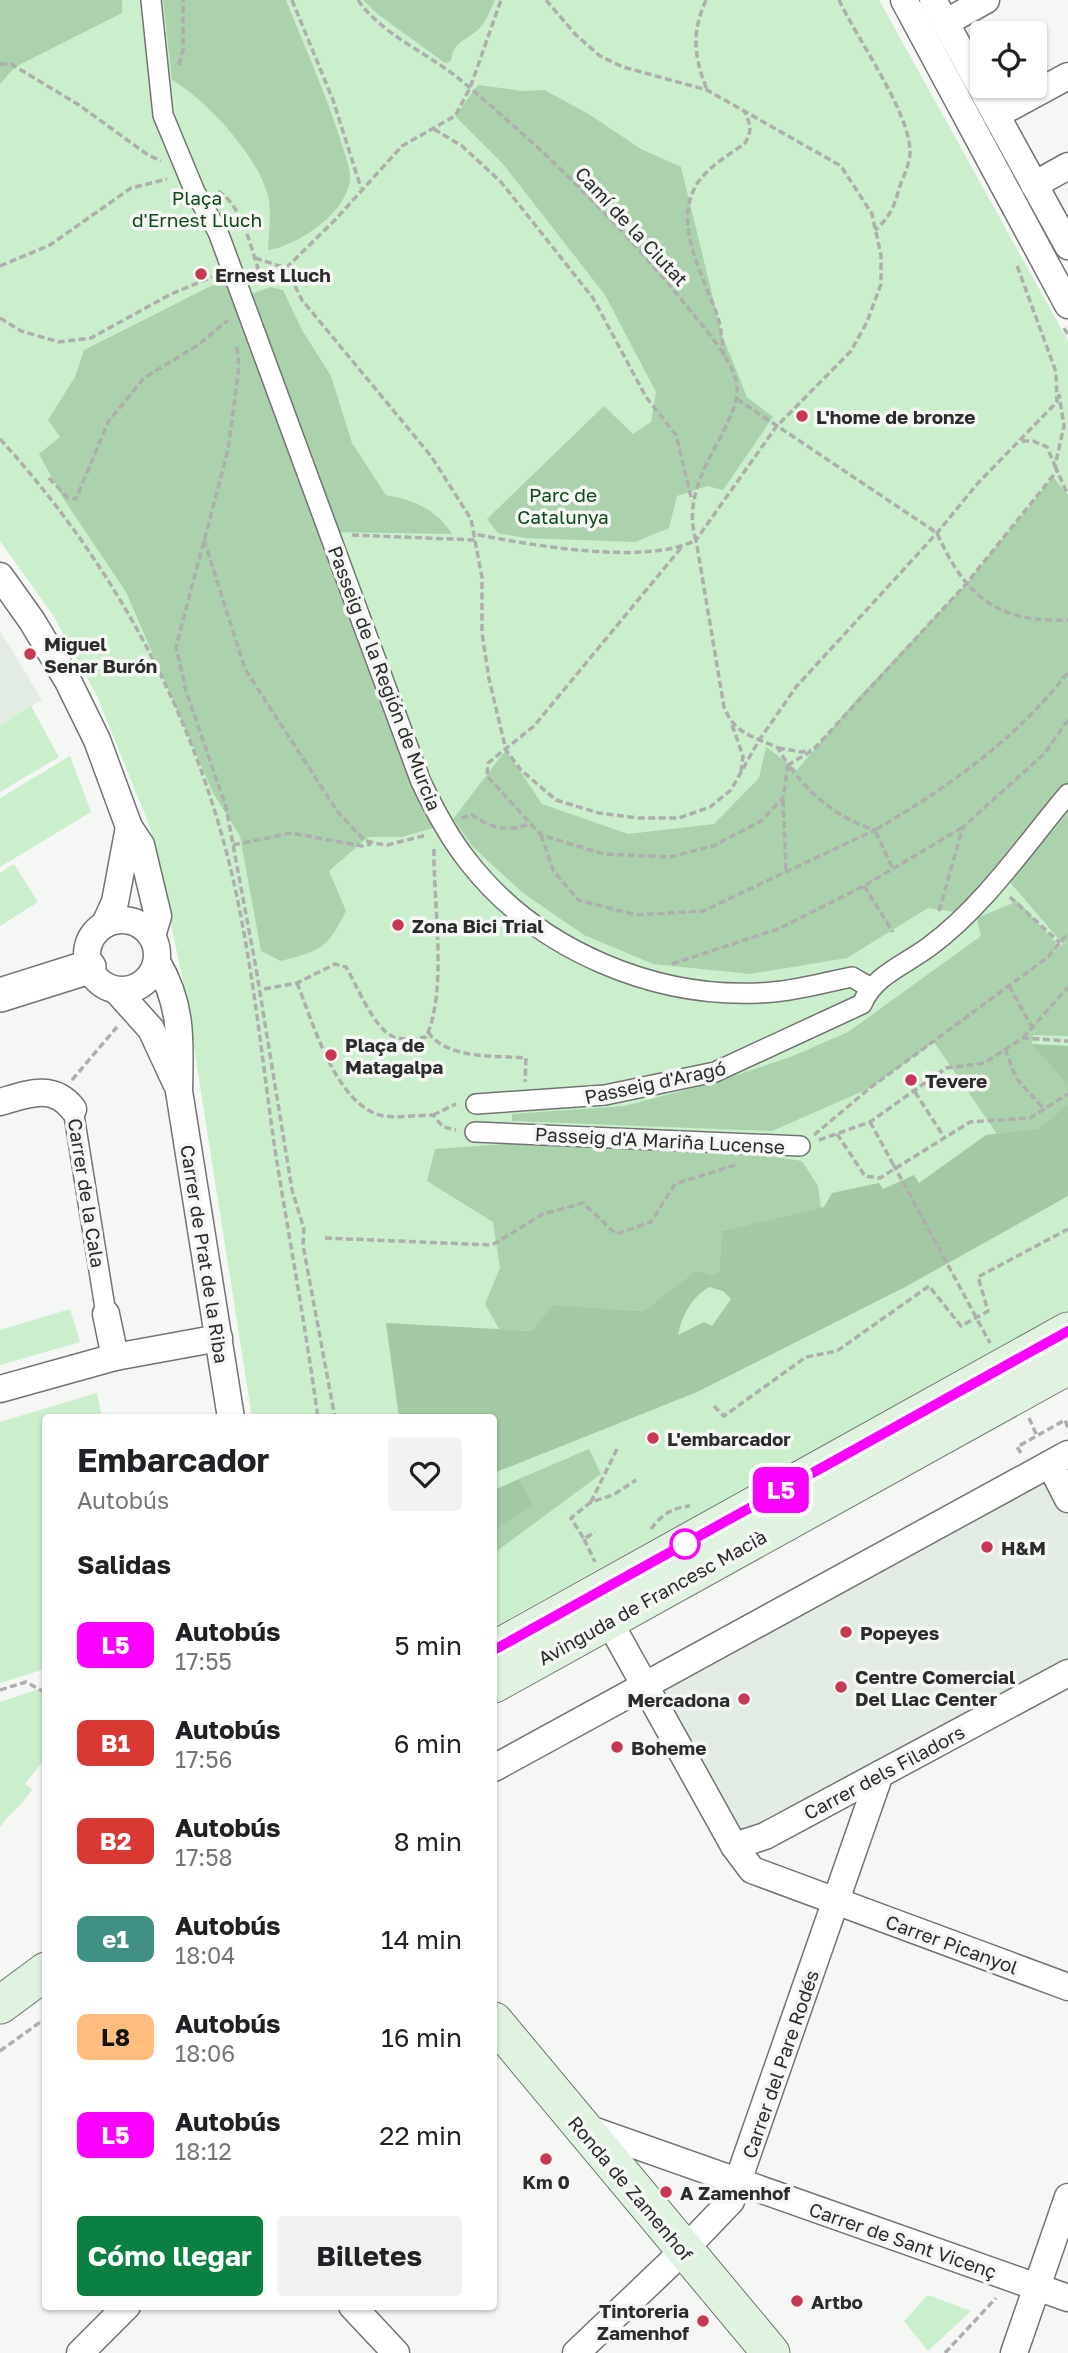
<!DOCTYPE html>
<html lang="es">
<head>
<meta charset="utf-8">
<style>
  body { margin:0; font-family:"Golos Text",sans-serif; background:#f2f2f2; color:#202124; height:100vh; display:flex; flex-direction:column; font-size:26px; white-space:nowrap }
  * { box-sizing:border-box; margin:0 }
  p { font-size:23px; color:#757577 }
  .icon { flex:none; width:38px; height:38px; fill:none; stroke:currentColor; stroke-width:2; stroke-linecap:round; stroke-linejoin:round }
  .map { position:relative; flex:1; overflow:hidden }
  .panel { position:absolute; left:42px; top:1414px; width:455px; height:896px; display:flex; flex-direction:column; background:#fff; border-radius:7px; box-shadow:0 2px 5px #0004 }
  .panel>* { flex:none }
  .badge { padding:0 14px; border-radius:10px; font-size:24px; line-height:46px }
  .controls { position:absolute; left:970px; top:21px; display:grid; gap:14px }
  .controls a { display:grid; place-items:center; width:77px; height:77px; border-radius:7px; background:#fff; box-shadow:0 2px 5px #0004; font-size:35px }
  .map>.badge { position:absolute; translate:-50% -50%; box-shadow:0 0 0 4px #fff }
  h2 { padding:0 35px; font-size:26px; line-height:63px }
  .round { display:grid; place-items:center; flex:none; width:74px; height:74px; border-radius:7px; background:#f2f2f2 }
  .summary { display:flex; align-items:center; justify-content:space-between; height:119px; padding:0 35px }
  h1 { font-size:33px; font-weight:700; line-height:52px }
  .button { display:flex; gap:14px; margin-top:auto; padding:14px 35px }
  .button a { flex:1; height:80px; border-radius:7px; background:#0b8043; color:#fff; font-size:28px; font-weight:700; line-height:80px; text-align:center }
  .button a+a { background:#f2f2f2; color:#202124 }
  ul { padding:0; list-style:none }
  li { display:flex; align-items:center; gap:21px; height:98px; padding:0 35px }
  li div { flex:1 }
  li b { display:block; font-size:26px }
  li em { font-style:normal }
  li .badge { min-width:77px; font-weight:700; text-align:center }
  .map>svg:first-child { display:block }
  .built { fill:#e3ece3 }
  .green { fill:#cbeecd }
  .forest { fill:#abd1ad }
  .water { fill:#a2c8a4; fill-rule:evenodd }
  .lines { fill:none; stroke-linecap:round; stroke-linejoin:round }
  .pedestrian-casing { stroke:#727472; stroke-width:22 }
  .minor-casing { stroke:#727472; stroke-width:29 }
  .tertiary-casing { stroke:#727472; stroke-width:36 }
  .secondary-casing { stroke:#727472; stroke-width:39 }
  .path { stroke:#adafad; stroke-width:3.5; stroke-dasharray:7 3.5; stroke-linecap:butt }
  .pedestrian { stroke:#fff; stroke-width:19 }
  .minor { stroke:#fff; stroke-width:26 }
  .tertiary { stroke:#fff; stroke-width:33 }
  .secondary { stroke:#dff3e0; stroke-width:37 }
  .path-bridge { stroke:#adafad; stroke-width:3.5; stroke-dasharray:7 3.5; stroke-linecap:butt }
  .line-casing { stroke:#fff; stroke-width:16 }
  .line { stroke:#fe00ff; stroke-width:10 }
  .poi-dot { fill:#c83753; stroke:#f4f7f4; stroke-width:2.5 }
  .stop-dot { fill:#fff; stroke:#fe00ff; stroke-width:3.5 }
  .labels { text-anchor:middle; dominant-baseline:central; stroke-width:7; stroke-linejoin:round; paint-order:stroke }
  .park-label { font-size:19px; fill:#0f481a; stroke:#f4f7f4 }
  .street-label { font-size:19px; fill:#2b2c2b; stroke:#f4f7f4 }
  .poi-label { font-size:19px; font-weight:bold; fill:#2b2c2b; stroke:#f4f7f4; text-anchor:start }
</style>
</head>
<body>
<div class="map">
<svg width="1068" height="2353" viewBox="0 0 1068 2353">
  <rect width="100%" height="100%" fill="#f4f7f4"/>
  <!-- built -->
  <g class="built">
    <path d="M0 631 42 700 0 725Z"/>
    <path d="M1068 1454V1673L739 1852 648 1686Z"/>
  </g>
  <!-- green -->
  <g class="green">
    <path d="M0 0H879L1068 341V1311L494 1627V1418L252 1417 185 990 150 827 97 696 53 615 0 541Z"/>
    <path d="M31 706 59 757 0 792V725Z"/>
    <path d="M70 756 91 812 0 867V798Z"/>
    <path d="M14 864 38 902 0 926V873Z"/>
    <path d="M70 1309 80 1342 0 1365V1330Z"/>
    <path d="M97 1393 102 1417 46 1418 45 1669 0 1683V1422Z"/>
    <path d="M45 1687V1758L25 1784 32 1789C23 1805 10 1812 0 1827V1702Z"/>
    <path d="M928 2295 971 2311 928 2351 904 2321Z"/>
  </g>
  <!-- forest -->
  <g class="forest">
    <path d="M0 0H122V13L15 67 0 84Z"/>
    <path d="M163 0H286C305 48 327 96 342 145 345 155 350 166 350 176 351 210 298 246 268 250 269 233 271 217 269 201 263 161 206 99 172 80Z"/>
    <path d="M363 0H495C491 8 488 17 482 25 471 40 453 39 451 61L445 63 379 15Z"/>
    <path d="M478 85 522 91 544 90 587 113 641 149 681 167 722 335 747 397 773 417 723 490 707 486 677 496 669 528 635 542 525 538 498 533 487 519 604 406 633 434 651 422 656 392 605 295 504 165 455 116Z"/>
    <path d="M237 273 245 296 271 287 283 290 302 330 331 376 352 443 386 495C414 500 436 509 452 534L329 532 443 825 402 837H368L329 871 346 911C327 949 322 950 281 961L261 951 240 836 213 793 126 592 63 498 39 454 60 437 48 420 75 377 84 350Z"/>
    <path d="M1053 477 1068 495V811L976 915 928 908 847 958 750 974 653 964 584 935 523 893 473 847 453 819 506 750 542 804 628 834 714 824 759 778 766 747 797 770 856 700 966 584Z"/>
    <path d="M1068 813V1036L1033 1035 1032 1043 1068 1085V1104L1038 1129 997 1134 934 1042 870 1088 772 1131 512 1121V1114L624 1106 716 1082 793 1056 848 1032 981 936 977 918 1018 901 1058 945 1053 953 1063 944 1009 881Z"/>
    <path d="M533 1142 739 1151 802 1161 818 1186 821 1208 722 1231 719 1272 711 1275 695 1272 643 1311 552 1305 532 1331 499 1329 485 1304 500 1268 493 1222 427 1181 435 1149Z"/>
    <path d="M589 1449 601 1474 494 1553V1532L531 1504 519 1479Z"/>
  </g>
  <!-- water -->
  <g class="water">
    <path d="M1032 1044 1068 1046V1085Z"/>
    <path d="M1068 1104V1196L907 1286 697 1392 494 1473V1418L399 1417 386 1323 532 1331 552 1305 643 1311 696 1271 711 1275 719 1272 722 1231 824 1207 832 1193 879 1183 883 1189 914 1175 919 1183 986 1135 1038 1129ZM709 1287 723 1291 731 1299 712 1326 704 1322 678 1335C682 1315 691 1298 709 1287Z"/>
    <path d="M519 1479 532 1504 494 1532V1490Z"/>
  </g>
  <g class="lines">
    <!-- pedestrian casing -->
    <g class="pedestrian-casing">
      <g id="pedestrian">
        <path d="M151 0 163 115 195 192 218 232 421 782C434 809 448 836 467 860 537 951 659 1002 773 992 799 990 826 982 852 977L869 987"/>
        <path d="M476 1104 605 1095 715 1072 862 1004C874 975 905 965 930 946 984 906 1025 845 1068 794"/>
        <path d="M73 1109 106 1314"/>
        <path d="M475 1132 800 1146"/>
      </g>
    </g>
    <!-- minor casing -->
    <g class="minor-casing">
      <g id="minor">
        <path d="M904 0 1068 305"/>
        <path d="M933 0 1068 246"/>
        <path d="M945 23 986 0"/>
        <path d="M996 115 1068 76"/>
        <path d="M1034 185 1068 166"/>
        <path d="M0 576 32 621 68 681 97 740 129 827 141 845 158 916 152 936"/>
        <circle cx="122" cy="955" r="35"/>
        <path d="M105 924 115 902 129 827"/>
        <path d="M157 962C183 1006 180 1041 179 1091L231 1418"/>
        <path d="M116 990 151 1029 176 1083"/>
        <path d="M0 1102C28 1094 53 1083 73 1109"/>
        <path d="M106 1314 115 1357"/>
        <path d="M0 1389 115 1357 219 1338"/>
        <path d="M1050 1464 1068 1499"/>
        <path d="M600 1605 734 1846 752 1870 1068 1987"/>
        <path d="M494 1768 1068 1454"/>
        <path d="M734 1846 765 1836 1068 1673"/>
        <path d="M581 2126 1068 2298"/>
        <path d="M352 2306 396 2353"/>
        <path d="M80 2353 127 2306"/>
        <path d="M576 2353 684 2250 731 2201 880 1774"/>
        <path d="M1014 2353 1068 2197"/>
      </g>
    </g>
    <!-- tertiary casing -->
    <g class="tertiary-casing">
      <path id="tertiary" d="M0 995 89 967"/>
    </g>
    <!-- secondary casing -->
    <g class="secondary-casing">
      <g id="secondary">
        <path d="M494 1650 1068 1331"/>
        <path d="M494 1684 1068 1366"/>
        <path d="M0 2005 46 1971"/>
        <path d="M494 2021 771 2353"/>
      </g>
    </g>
    <!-- path -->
    <g class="path">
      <path d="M292 0 333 100 361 188"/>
      <path d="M358 0C381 34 426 52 458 78 543 148 624 227 693 314 708 333 729 356 736 380 747 422 676 476 696 540 647 566 530 545 474 534"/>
      <path d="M546 0 576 35 600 56 623 67 707 90 841 166 872 214 881 255V284L867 322 851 351 776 427 696 540 724 707C735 735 754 736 778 748L788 765 813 750 966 584 1057 471"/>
      <path d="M706 0C691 34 694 56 707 90"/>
      <path d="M839 0C857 39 910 112 910 152 910 165 903 176 899 189 894 207 890 217 875 230"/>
      <path d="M0 64H11L79 105 148 155 161 161"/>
      <path d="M179 65 183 50V0"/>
      <path d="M434 129 462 146 501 182 593 298 646 397 676 435 692 501"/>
      <path d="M218 191C241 204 250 244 258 268L254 270"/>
      <path d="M255 258 286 268 302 300 431 456 471 519 482 578V633L489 679 506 750 521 770 556 800 599 813 638 818H679L710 807 731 790 758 742 796 687 937 533 978 483 1057 402 1056 372 1016 263"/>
      <path d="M0 266 50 245 131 188 167 179"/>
      <path d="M286 268 335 220 402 146 455 116 470 88 501 0"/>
      <path d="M0 318 21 331 59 342 91 338 171 294 212 277"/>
      <path d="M1064 328 1068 335"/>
      <path d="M237 347 239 367 228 450 176 647 186 691 226 807 256 968 292 1190 304 1229 303 1245 335 1418"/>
      <path d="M724 356C722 340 721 323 715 309 700 270 669 214 703 176 714 163 731 154 745 143 753 130 750 123 744 110"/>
      <path d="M737 399 937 533C965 596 997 623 1068 620"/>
      <path d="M0 439C103 552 179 685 221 832 251 937 260 1049 276 1156 290 1243 306 1330 318 1418"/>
      <path d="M1022 441H1033L1047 447 1055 466 1064 426 1059 394"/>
      <path d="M1055 466 1068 495"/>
      <path d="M49 478 67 497 76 499 108 422 144 378 198 345 228 320"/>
      <path d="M352 535 476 540"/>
      <path d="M204 540 245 669 337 811 364 840 374 843 387 845 427 835"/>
      <path d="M681 548 534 726 488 763 487 776 541 835 604 854 670 857 713 846 761 821 783 798 788 765"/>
      <path d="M732 725 743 756 741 771"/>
      <path d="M778 748 802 752 811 750"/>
      <path d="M783 800 786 872"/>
      <path d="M461 818 472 815C491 828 509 833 531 823"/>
      <path d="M541 835 553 870 578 900 636 915 703 911 875 830C837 818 812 796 788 765"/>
      <path d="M233 845 291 833 362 846 371 844"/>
      <path d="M892 867 875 830C947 788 1017 739 1068 672"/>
      <path d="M864 886 893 932"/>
      <path d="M1010 897 1060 943"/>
      <path d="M939 911 963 827 1044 754 1068 720"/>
      <path d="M672 964 778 929 864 886 963 827"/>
      <path d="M297 983C313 1022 336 1107 384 1116 399 1118 418 1115 433 1115L443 1127 456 1130"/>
      <path d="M1009 986 1032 1027"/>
      <path d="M264 989 297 983 335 964 346 967C356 984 374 1028 392 1036 403 1041 415 1039 426 1037 448 991 433 901 434 849"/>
      <path d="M428 1032C448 1060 493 1055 526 1058L525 1082"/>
      <path d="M1023 1038 1068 987"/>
      <path d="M1005 1049 1016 1078 1044 1109"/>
      <path d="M72 1080 117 1027"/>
      <path d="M915 1092 944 1137"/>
      <path d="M433 1115 456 1104"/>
      <path d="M870 1122 893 1164"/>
      <path d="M837 1134 865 1176 880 1178 970 1122 1030 1118 1068 1094"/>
      <path d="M814 1135 870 1088 1048 957 1068 933"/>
      <path d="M819 1140 870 1122 946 1068 984 1063 1023 1038 1068 1041"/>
      <path d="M903 1182 990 1343"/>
      <path d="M325 1238 492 1245 543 1214 583 1203 616 1234 651 1222 675 1184 735 1165"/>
      <path d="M714 1406 724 1416 806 1357 837 1351 929 1286 961 1326 988 1311 978 1277 1068 1229"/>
      <path d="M1029 1418 1037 1436"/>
      <path d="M617 1449 591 1502 613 1495 636 1480"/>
      <path d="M1021 1453 1017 1447 1065 1420 1068 1428"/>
      <path d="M591 1502 571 1518 584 1539 595 1532"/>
      <path d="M651 1529C662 1514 672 1508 690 1506"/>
      <path d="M584 1539 595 1562"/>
      <path d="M0 1690 26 1682 46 1693"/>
      <path d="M0 2051 46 2018"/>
      <path d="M945 2353 996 2298"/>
    </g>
    <!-- pedestrian -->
    <use href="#pedestrian" class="pedestrian"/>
    <!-- minor -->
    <use href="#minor" class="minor"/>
    <!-- tertiary -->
    <use href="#tertiary" class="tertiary"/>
    <!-- secondary -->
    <use href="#secondary" class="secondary"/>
    <!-- path-bridge -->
    <path class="path-bridge" d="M893 1164 903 1182"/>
  </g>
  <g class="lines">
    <!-- line casing -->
    <g class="line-casing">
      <path id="line" d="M494 1650 1068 1331"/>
    </g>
    <!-- line -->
    <use href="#line" class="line"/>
  </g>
  <!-- markers -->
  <g class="poi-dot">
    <circle cx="201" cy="274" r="7"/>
    <circle cx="802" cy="416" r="7"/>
    <circle cx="30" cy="654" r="7"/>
    <circle cx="398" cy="925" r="7"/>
    <circle cx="331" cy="1055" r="7"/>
    <circle cx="911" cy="1080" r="7"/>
    <circle cx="653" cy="1438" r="7"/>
    <circle cx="987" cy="1547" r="7"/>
    <circle cx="846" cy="1632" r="7"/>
    <circle cx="841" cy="1687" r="7"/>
    <circle cx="744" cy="1699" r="7"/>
    <circle cx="617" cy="1747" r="7"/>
    <circle cx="546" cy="2159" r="7"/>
    <circle cx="666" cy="2192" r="7"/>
    <circle cx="797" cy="2301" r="7"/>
    <circle cx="703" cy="2321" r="7"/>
  </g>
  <circle class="stop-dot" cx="685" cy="1544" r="14"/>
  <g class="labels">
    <!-- park labels -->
    <g class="park-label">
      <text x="197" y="197">Plaça<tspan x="197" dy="22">d'Ernest Lluch</tspan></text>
      <text x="563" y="494">Parc de<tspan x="563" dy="22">Catalunya</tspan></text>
    </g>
    <!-- street labels -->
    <g class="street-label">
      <text transform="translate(632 226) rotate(47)">Camí de la Ciutat</text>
      <text transform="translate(385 678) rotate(69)">Passeig de la Región de Murcia</text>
      <text transform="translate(655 1082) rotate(-12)">Passeig d'Aragó</text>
      <text transform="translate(660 1140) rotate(3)">Passeig d'A Mariña Lucense</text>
      <text transform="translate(87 1193) rotate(81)">Carrer de la Cala</text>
      <text transform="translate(205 1254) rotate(81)">Carrer de Prat de la Riba</text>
      <text transform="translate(652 1597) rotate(-29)">Avinguda de Francesc Macià</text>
      <text transform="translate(884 1772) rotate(-28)">Carrer dels Filadors</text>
      <text transform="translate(952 1944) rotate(20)">Carrer Picanyol</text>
      <text transform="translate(780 2064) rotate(-71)">Carrer del Pare Rodés</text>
      <text transform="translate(631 2188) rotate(50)">Ronda de Zamenhof</text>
      <text transform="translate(903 2240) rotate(19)">Carrer de Sant Vicenç</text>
    </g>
    <!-- poi labels -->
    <g class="poi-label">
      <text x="215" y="274">Ernest Lluch</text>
      <text x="816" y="416">L'home de bronze</text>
      <text x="44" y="643">Miguel<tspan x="44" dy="22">Senar Burón</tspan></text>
      <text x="412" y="925">Zona Bici Trial</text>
      <text x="345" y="1044">Plaça de<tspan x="345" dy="22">Matagalpa</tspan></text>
      <text x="925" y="1080">Tevere</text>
      <text x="667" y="1438">L'embarcador</text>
      <text x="1001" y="1547">H&amp;M</text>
      <text x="860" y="1632">Popeyes</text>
      <text x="855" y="1676">Centre Comercial<tspan x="855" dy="22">Del Llac Center</tspan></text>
      <text x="730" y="1699" text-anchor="end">Mercadona</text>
      <text x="631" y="1747">Boheme</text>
      <text x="546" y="2181" text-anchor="middle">Km 0</text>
      <text x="680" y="2192">A Zamenhof</text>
      <text x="811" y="2301">Artbo</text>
      <text x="689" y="2310" text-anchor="end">Tintoreria<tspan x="689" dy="22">Zamenhof</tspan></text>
    </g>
  </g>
</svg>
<div class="controls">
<a><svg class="icon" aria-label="locate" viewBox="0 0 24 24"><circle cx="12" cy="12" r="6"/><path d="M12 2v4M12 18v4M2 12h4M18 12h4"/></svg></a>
</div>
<b class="badge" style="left:781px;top:1490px;background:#fe00ff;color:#fff">L5</b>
<section class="panel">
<div class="summary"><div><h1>Embarcador</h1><p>Autobús</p></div><a class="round"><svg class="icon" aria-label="heart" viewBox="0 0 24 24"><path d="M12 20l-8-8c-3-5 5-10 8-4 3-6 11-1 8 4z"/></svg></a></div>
<h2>Salidas</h2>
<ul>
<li><span class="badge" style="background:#fe00ff;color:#fff">L5</span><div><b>Autobús</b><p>17:55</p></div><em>5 min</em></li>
<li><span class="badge" style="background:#da3832;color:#fff">B1</span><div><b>Autobús</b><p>17:56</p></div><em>6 min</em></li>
<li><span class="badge" style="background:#da3832;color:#fff">B2</span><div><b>Autobús</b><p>17:58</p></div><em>8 min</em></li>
<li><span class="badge" style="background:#409183;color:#fff">e1</span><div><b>Autobús</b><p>18:04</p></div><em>14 min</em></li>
<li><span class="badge" style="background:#ffbe7d;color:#111">L8</span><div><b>Autobús</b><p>18:06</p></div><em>16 min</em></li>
<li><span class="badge" style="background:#fe00ff;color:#fff">L5</span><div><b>Autobús</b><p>18:12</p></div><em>22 min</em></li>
</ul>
<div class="button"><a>Cómo llegar</a><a>Billetes</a></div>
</section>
</div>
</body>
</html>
